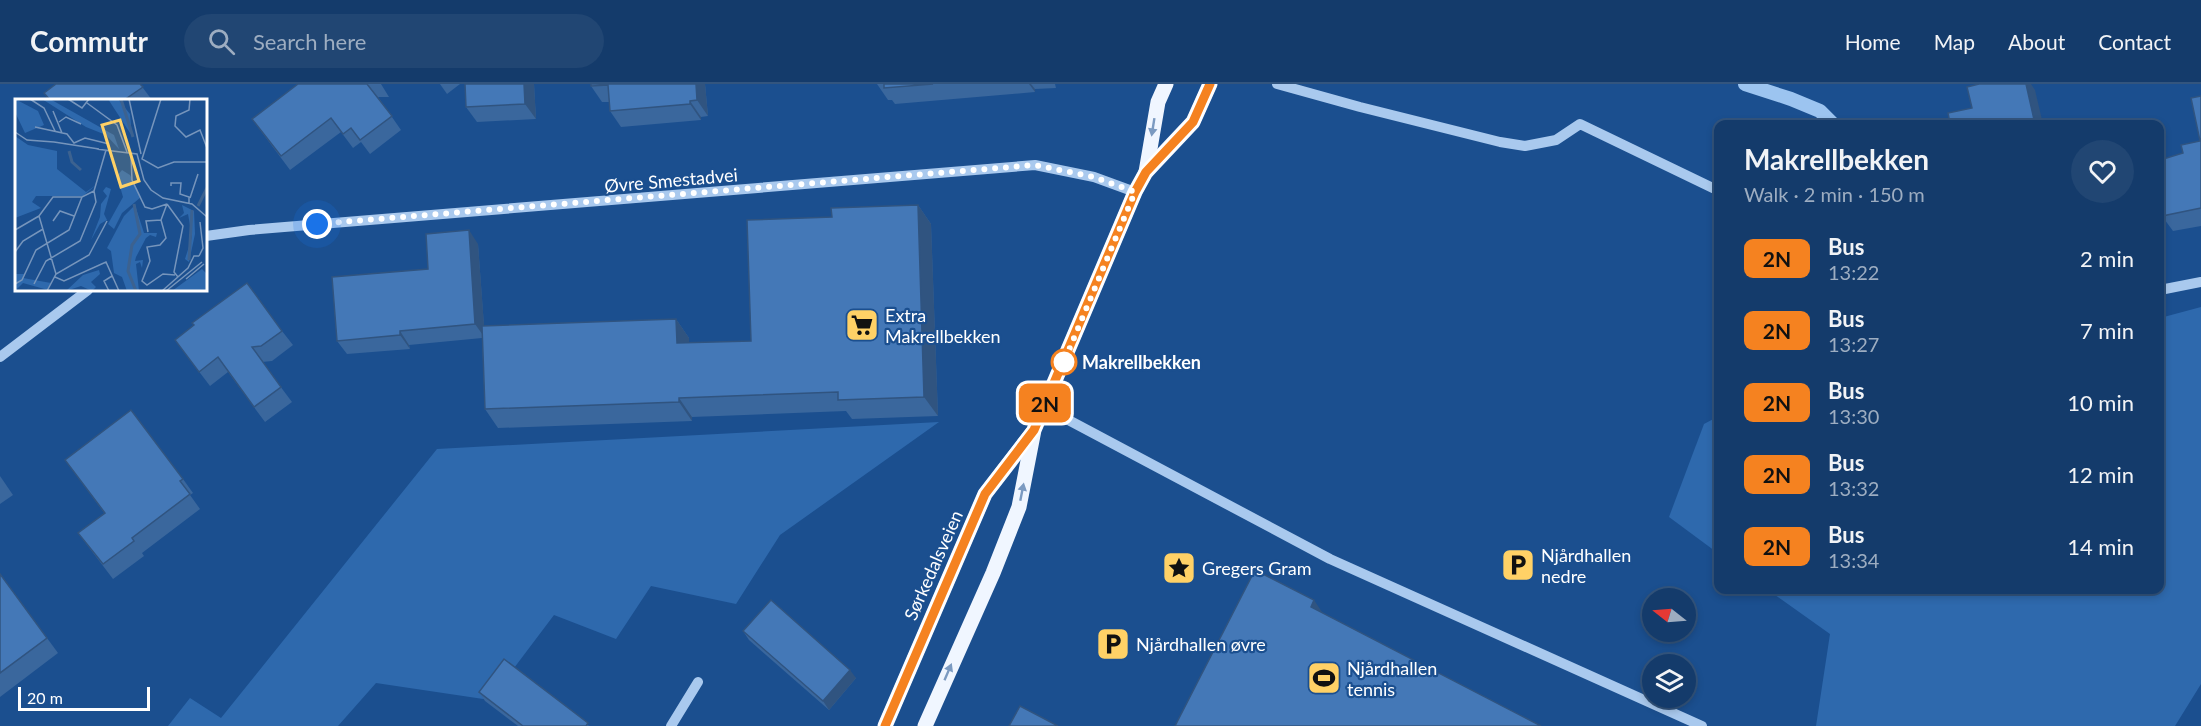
<!DOCTYPE html>
<html lang="en">
<head>
<meta charset="utf-8">
<style>
  body { margin:0; font-family:Lato,sans-serif; background:#214673; color:#f1f3f6; height:100vh; display:flex; flex-direction:column; font-size:22px; white-space:nowrap }
  * { box-sizing:border-box; margin:0 }
  p { font-size:20px; color:#9dadc1 }
  .icon { flex:none; width:33px; height:33px; fill:none; stroke:currentColor; stroke-width:2; stroke-linecap:round; stroke-linejoin:round }
  .map { position:relative; flex:1; overflow:hidden }
  .details { position:absolute; left:1714px; top:36px; width:450px; height:474px; display:flex; flex-direction:column; background:#143b6b; border-radius:12px; box-shadow:0 3px 9px #0003,0 0 0 2px #33557e }
  .details>* { flex:none }
  .badge { padding:0 12px; border-radius:9px; font-size:21px; line-height:39px }
  .needle { width:39px; rotate:287deg }
  .tools { position:absolute; left:1642px; top:504px; display:grid; gap:12px }
  .tools a { display:grid; place-items:center; width:54px; height:54px; border-radius:50%; background:#143b6b; box-shadow:0 3px 9px #0003,0 0 0 2px #33557e; font-size:30px }
  .scale { position:absolute; left:18px; bottom:15px; width:132px; box-sizing:border-box; padding-left:6px; border:3px solid #fff; border-top:0; font-size:16px; line-height:21px; white-space:nowrap; color:#fff; -webkit-text-stroke:4px #1b4f8f; paint-order:stroke }
  .you { position:absolute; width:30px; height:30px; margin:-15px; border:4px solid #fff; border-radius:50%; background:#1a73e8; box-shadow:0 0 0 9px #1a73e833 }
  .map>.badge { position:absolute; translate:-50% -50%; box-shadow:0 0 0 3px #fff }
  .round { display:grid; place-items:center; flex:none; width:63px; height:63px; border-radius:32px; background:#214673 }
  .overview { display:flex; align-items:center; justify-content:space-between; height:102px; padding:0 30px }
  h1 { font-size:28px; font-weight:700; line-height:45px }
  ul { padding:0; list-style:none }
  li { display:flex; align-items:center; gap:18px; height:72px; padding:0 30px }
  li div { flex:1 }
  li b { display:block; font-size:22px }
  li em { font-style:normal }
  li .badge { min-width:66px; font-weight:700; text-align:center }
  header { display:flex; align-items:center; gap:36px; box-sizing:border-box; height:84px; padding:0 30px; background:#143b6b; border-bottom:2px solid #33557e }
  header strong { font-size:28px }
  nav { display:flex; gap:33px; margin-inline-start:auto; font-size:21px }
  .search { width:420px; height:54px; background:#214673; display:flex; align-items:center; gap:15px; box-sizing:border-box; padding:0 21px; border-radius:33px; color:#9dadc1; font-size:22px }
  .map>svg:first-child { display:block }
  .green { fill:#2e69ad }
  .lines { fill:none; stroke-linecap:round; stroke-linejoin:round }
  .stream { stroke:#9cc4f0; stroke-width:14 }
  .minor { stroke:#a9c9ee; stroke-width:10 }
  .major { stroke:#f0f6ff; stroke-width:15 }
  .wall { fill:#3a679d }
  .shaded-wall { fill:#305480 }
  .building { fill:#4478b7; stroke:#305480; stroke-width:1.5 }
  .oneway { fill:#7b9ac1 }
  .line-casing { stroke:#fff; stroke-width:14 }
  .line { stroke:#f58220; stroke-width:9 }
  .walk { stroke:#fff; stroke-width:6; stroke-dasharray:0 10.8 }
  .stop-dot { fill:#fff; stroke:#f58220; stroke-width:3 }
  .labels { text-anchor:middle; dominant-baseline:central; stroke-width:4.5; stroke-linejoin:round; paint-order:stroke }
  .street-label { font-size:18px; fill:#fff; stroke:#1b4f8f }
  .poi-label { font-size:18px; fill:#fff; stroke:#1b4f8f; text-anchor:start }
  .stop-label { font-size:18px; font-weight:bold; fill:#fff; stroke:#1b4f8f; text-anchor:start }
  .inset-river { fill:none; stroke:#3c6290; stroke-width:3 }
  .inset-road { fill:none; stroke:#7695bc; stroke-width:1.5 }
  .view { fill:#ffd166; fill-opacity:0.15; stroke:#ffd166; stroke-width:3 }
  .inset-edge { fill:none; stroke:#fff; stroke-width:3 }
</style>
</head>
<body>
<header>
<strong>Commutr</strong>
<div class="search"><svg class="icon" aria-label="search" viewBox="0 0 24 24"><circle cx="10" cy="10" r="6"/><path d="M15 15l6 6"/></svg>Search here</div>
<nav><a>Home</a><a>Map</a><a>About</a><a>Contact</a></nav>
</header>
<div class="map">
<svg width="2201" height="642" viewBox="0 0 2201 642">
  <rect width="100%" height="100%" fill="#1b4f8f"/>
  <!-- green -->
  <g class="green">
    <path d="M2201 223V600L2175 642H1816L1830 550 1768 506H2160V234Z"/>
    <path d="M1719 332V470L1669 433 1704 340Z"/>
    <path d="M939 338 780 451 736 520 651 502 616 555 554 531 490 616 376 599 338 642H168L190 614 221 634 437 365Z"/>
  </g>
  <g class="lines">
    <!-- stream -->
    <path class="stream" d="M1745 0 1791 15 1820 27 1833 40"/>
    <!-- minor -->
    <g class="minor">
      <path d="M1277 0 1360 23 1500 58 1525 62 1556 56 1580 40 1719 107"/>
      <path d="M206 152 249 146 1035 81 1094 93 1135 108"/>
      <path d="M2160 206 2201 198"/>
      <path d="M0 273 88 206"/>
      <path d="M1044 323 1330 475 1702 642"/>
      <path d="M671 642 698 598"/>
    </g>
    <!-- major -->
    <g class="major">
      <path d="M1146 88 1158 18 1166 0"/>
      <path d="M885 642 985 410 1032 349"/>
      <path d="M925 642 993 489 1019 423 1034 346 1135 108 1146 88 1193 38 1210 0"/>
    </g>
  </g>
  <!-- wall -->
  <g class="wall">
    <path d="M140 0 152 16H50L44 9Z"/>
    <path d="M298 0H381L389 13H378L401 46 370 70 361 58 353 64 341 48 290 86 252 35Z"/>
    <path d="M440 0H460L447 10Z"/>
    <path d="M534 0 536 35 477 38 466 23Z"/>
    <path d="M591 0H705L708 32 701 33V36L621 43 610 27 609 18H602L591 2Z"/>
    <path d="M877 0H1055L1056 4 1035 5V8L895 20 892 16H888Z"/>
    <path d="M2201 12V142L2173 147 2162 132 2183 69 2200 57Z"/>
    <path d="M918 121 931 140 938 332 852 335 846 327 692 333V337L498 344 485 325 482 254 409 261 410 265 347 270 337 257 428 185 478 160 484 242 676 235 689 254V259L751 257 832 133Z"/>
    <path d="M282 247 293 261 272 277 262 278 292 318 265 338 228 288 210 302 175 256Z"/>
    <path d="M65 376 183 395 193 409 190 411 200 425 142 469 144 472 113 495 78 449 105 430Z"/>
    <path d="M0 392 13 411 0 420Z"/>
    <path d="M0 490 58 569 0 613Z"/>
    <path d="M743 547 856 594 829 626 749 556Z"/>
    <path d="M479 608 590 642H518L485 617Z"/>
  </g>
  <!-- shaded-wall -->
  <g class="shaded-wall">
    <path d="M524 0H534L536 35 525 20Z"/>
    <path d="M696 0H705L708 32 697 16Z"/>
    <path d="M1029 0H1031L1035 5V8Z"/>
    <path d="M2026 0H2031L2035 6 2043 40H2035Z"/>
    <path d="M690 17 701 33V36L690 20Z"/>
    <path d="M918 121 931 140 938 332 924 313Z"/>
    <path d="M469 146 478 160 485 254 475 240Z"/>
    <path d="M676 235 689 254 690 279 677 259Z"/>
    <path d="M400 247 409 261 410 265 400 251Z"/>
    <path d="M679 314 692 333V337L679 318Z"/>
    <path d="M1314 516 1330 540 1311 523Z"/>
    <path d="M850 586 856 594 829 626 823 617Z"/>
  </g>
  <!-- building -->
  <g class="building">
    <path d="M56 0H140L143 3 124 16H50L44 9Z"/>
    <path d="M298 0H367L392 32 360 56 351 44 343 50 331 34 281 72 252 35Z"/>
    <path d="M465 0H524L525 20 466 23Z"/>
    <path d="M591 0H696L697 16 690 17V20L610 27 608 1 591 2Z"/>
    <path d="M884 0H933L884 4Z"/>
    <path d="M1979 0H2026L2035 40H1950L1948 29 1972 24 1967 3Z"/>
    <path d="M2201 12V124L2162 132 2160 121V76L2183 69 2181 61 2200 57 2191 14Z"/>
    <path d="M918 121 924 313 838 316V308L679 314V318L485 325 482 242 676 235 677 259 751 257 747 136 832 133 831 124Z"/>
    <path d="M469 146 475 240 400 247V251L337 257 332 193 428 185 426 150Z"/>
    <path d="M247 199 282 247 261 262 252 263 281 303 254 323 218 273 199 288 175 256 194 241 192 239Z"/>
    <path d="M131 326 183 395 180 397 190 410 132 454 134 457 103 480 78 449 105 429 65 376Z"/>
    <path d="M1255 486 1314 516 1311 523 1541 642H1175Z"/>
    <path d="M0 490 47 554 0 589Z"/>
    <path d="M771 516 850 586 823 617 743 547Z"/>
    <path d="M504 575 588 639 586 642H523L479 608Z"/>
    <path d="M1020 622 1058 642H1009Z"/>
  </g>
  <!-- one-way arrows -->
  <defs><path id="oneway-solid" d="M-6-.8H1V-3.2L6.5 0L1 3.2V.8H-6Z" transform="scale(1.5)"/></defs>
  <g class="oneway">
    <use href="#oneway-solid" transform="translate(1153 43) rotate(99)"/>
    <use href="#oneway-solid" transform="translate(1022 408) rotate(-79)"/>
    <use href="#oneway-solid" transform="translate(948 588) rotate(-67)"/>
  </g>
  <g class="lines">
    <!-- line casing -->
    <g class="line-casing">
      <path id="line" d="M885 642 985 410 1034 346 1135 108 1146 88 1193 38 1210 0"/>
    </g>
    <!-- line -->
    <use href="#line" class="line"/>
    <!-- walk -->
    <path class="walk" d="M317 140 1035 81 1094 93 1135 108 1064 278"/>
  </g>
  <!-- icons -->
  <defs>
    <g id="supermarket-square" transform="scale(1.725)"><rect x="-9" y="-9" width="18" height="18" rx="4" fill="#ffd166" stroke="#1b4f8f"/><path d="M-6-5.5h2.5l.6 2H6L4.5 2H-2.5L-4.4-4H-6ZM-1.5 3.2a1.3 1.3 0 1 0 .1 0ZM3 3.2a1.3 1.3 0 1 0 .1 0Z" fill="#111"/></g>
    <g id="parking-square" transform="scale(1.725)"><rect x="-9" y="-9" width="18" height="18" rx="4" fill="#ffd166" stroke="#1b4f8f"/><path d="M-3.5-5.5H1a3.5 3.5 0 0 1 0 7H-1V5.5H-3.5ZM-1-3.4V-.6H.8a1.4 1.4 0 0 0 0-2.8Z" fill="#111"/></g>
    <g id="sight-square" transform="scale(1.725)"><rect x="-9" y="-9" width="18" height="18" rx="4" fill="#ffd166" stroke="#1b4f8f"/><path d="M0-6L1.8-2.2L6-1.7L2.9 1.2L3.7 5.4L0 3.3L-3.7 5.4L-2.9 1.2L-6-1.7L-1.8-2.2Z" fill="#111"/></g>
    <g id="stadium-square" transform="scale(1.725)"><rect x="-9" y="-9" width="18" height="18" rx="4" fill="#ffd166" stroke="#1b4f8f"/><path d="M0-5a6.5 5 0 1 0 0 10a6.5 5 0 1 0 0-10ZM-3.5-1.8h7v3.6h-7Z" fill="#111"/></g>
  </defs>
  <g fill-rule="evenodd">
    <use href="#supermarket-square" x="862" y="241"/>
    <use href="#parking-square" x="1518" y="481"/>
    <use href="#sight-square" x="1179" y="484"/>
    <use href="#parking-square" x="1113" y="560"/>
    <use href="#stadium-square" x="1324" y="594"/>
  </g>
  <!-- markers -->
  <circle class="stop-dot" cx="1064" cy="278" r="12"/>
  <g class="labels">
    <!-- street labels -->
    <g class="street-label">
      <text transform="translate(671 96) rotate(-5)">Øvre Smestadvei</text>
      <text transform="translate(933 481) rotate(-66)">Sørkedalsveien</text>
    </g>
    <!-- poi labels -->
    <g class="poi-label">
      <text x="885" y="231">Extra<tspan x="885" dy="21">Makrellbekken</tspan></text>
      <text x="1541" y="471">Njårdhallen<tspan x="1541" dy="21">nedre</tspan></text>
      <text x="1202" y="484">Gregers Gram</text>
      <text x="1136" y="560">Njårdhallen øvre</text>
      <text x="1347" y="584">Njårdhallen<tspan x="1347" dy="21">tennis</tspan></text>
    </g>
    <!-- stop labels -->
    <g class="stop-label">
      <text x="1082" y="278">Makrellbekken</text>
    </g>
  </g>
  <!-- overview -->
  <g transform="translate(15 15)">
    <rect width="192" height="192" fill="#1b4f8f"/>
    <path d="M0 0 23 12 29 26 10 34 0 13ZM27 0H35L99 36 104 50 91 36 71 28ZM93 0H103L115 15 117 37ZM0 37 13 46 42 52V70L71 93 81 86 68 97H21L17 103 26 109 0 119ZM107 71 115 76 126 98 107 114 99 130 93 125 108 98 102 77ZM91 88 96 90 89 115 92 121 85 125 76 141 85 118 86 105 92 97 88 92ZM120 106 129 134H142L141 138 135 136 131 139 121 158 120 162 128 161 127 169 125 163 121 165 124 192H112L107 178 99 174 96 152 92 149 109 117ZM167 106 179 112 180 135 174 163 170 160 177 138 173 115 164 119 169 114ZM187 170 192 175V192H157ZM84 171 85 175 76 183 81 188 77 192 66 187 51 192 68 176ZM0 175H9L8 179 36 184 33 191 8 184 0 192Z" fill="#2e69ad"/>
    <path class="inset-river" d="M106 0 118 38M54 52 57 63 66 71M119 105 125 135 117 146 113 172 121 192M183 107 192 89M174 161 177 111"/>
    <path class="inset-road" d="M15 0 29 9 40 32M53 0 67 9 74 0M114 0 126 55M146 0 127 60 143 69 159 63H192M175 0 174 11 161 17 160 27 171 38 185 31 192 49M72 4 102 26 112 53M38 12 47 34M44 23 51 18 66 25M20 28 52 35 59 44 70 39 94 45M0 33 12 41 39 43M39 43 84 50M81 50 122 55 129 81 136 91 148 99 177 105 192 118M116 56 117 81 130 108 137 110 152 105M156 87V84H166L165 95 174 98V104M175 99 183 75M152 105 146 121 151 139 145 146 132 148 135 162 127 182 132 186 148 175 160 176M152 105 168 127 159 173 163 178M24 117 38 98H67L79 92M24 117 41 175M38 122 45 112 59 117M0 131 24 117M133 133 131 122 146 121M0 153 8 142 28 130M184 157 188 149 185 123M40 178 49 182 91 163 104 192M171 180 189 165M0 185 7 181 21 151 54 131 67 98M19 185 31 162 65 142 81 103 79 92 91 51M32 192 41 175 74 156 92 122M94 192 89 182 97 177M147 192 173 169 179 157H184M151 192 187 163"/>
    <path class="view" d="M105 21 124 82 106 88 87 26Z"/>
    <rect width="192" height="192" class="inset-edge"/>
  </g>
</svg>
<div class="tools">
<a><svg class="needle" viewBox="-14 -14 28 28"><path d="M0-13l5 13h-10z" fill="#e53935"/><path d="M0 13l5-13h-10z" fill="#9dadc1"/></svg></a>
<a><svg class="icon" aria-label="layers" viewBox="0 0 24 24"><path d="M12 4l9 5-9 5-9-5zM3 14l9 5 9-5"/></svg></a>
</div>
<div class="scale">20 m</div>
<div class="you" style="left:317px;top:140px"></div>
<b class="badge" style="left:1045px;top:319px;background:#f58220;color:#111">2N</b>
<section class="details">
<div class="overview"><div><h1>Makrellbekken</h1><p>Walk · 2 min · 150 m</p></div><a class="round"><svg class="icon" aria-label="heart" viewBox="0 0 24 24"><path d="M12 20l-8-8c-3-5 5-10 8-4 3-6 11-1 8 4z"/></svg></a></div>
<ul>
<li><span class="badge" style="background:#f58220;color:#111">2N</span><div><b>Bus</b><p>13:22</p></div><em>2 min</em></li>
<li><span class="badge" style="background:#f58220;color:#111">2N</span><div><b>Bus</b><p>13:27</p></div><em>7 min</em></li>
<li><span class="badge" style="background:#f58220;color:#111">2N</span><div><b>Bus</b><p>13:30</p></div><em>10 min</em></li>
<li><span class="badge" style="background:#f58220;color:#111">2N</span><div><b>Bus</b><p>13:32</p></div><em>12 min</em></li>
<li><span class="badge" style="background:#f58220;color:#111">2N</span><div><b>Bus</b><p>13:34</p></div><em>14 min</em></li>
</ul>
</section>
</div>
</body>
</html>
